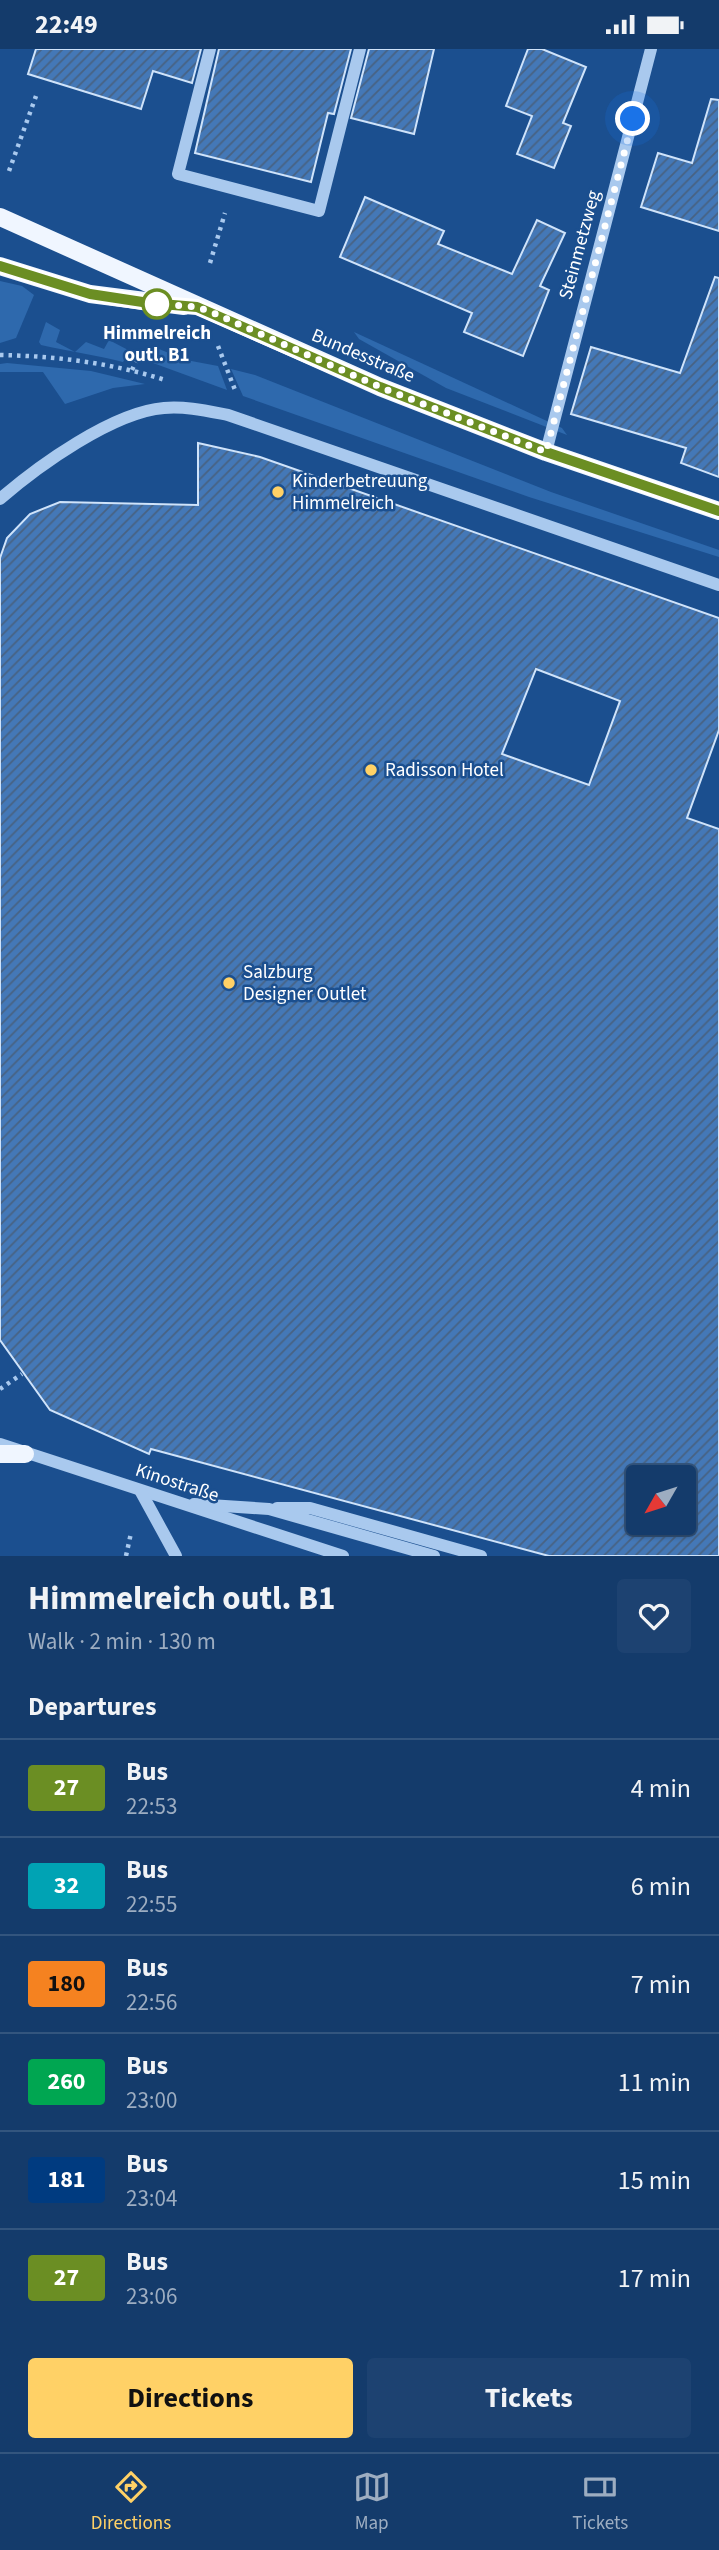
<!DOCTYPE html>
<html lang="en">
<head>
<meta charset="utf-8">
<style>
  body { margin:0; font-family:"Source Sans 3",sans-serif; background:#1d4271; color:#f1f3f6; height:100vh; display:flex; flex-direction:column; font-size:26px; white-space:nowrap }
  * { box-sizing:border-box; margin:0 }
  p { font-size:23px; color:#9dadc1 }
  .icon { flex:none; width:38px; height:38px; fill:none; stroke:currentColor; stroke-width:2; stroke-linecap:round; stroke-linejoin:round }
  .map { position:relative; height:1507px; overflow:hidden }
  .drawer { display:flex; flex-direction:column; background:#143b6b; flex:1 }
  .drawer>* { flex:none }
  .badge { padding:0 14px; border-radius:5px; font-size:24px; line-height:46px }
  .needle { width:46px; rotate:231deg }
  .buttons { position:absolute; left:626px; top:1416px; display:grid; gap:14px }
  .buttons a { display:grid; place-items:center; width:70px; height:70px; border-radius:7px; background:#143b6b; box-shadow:0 2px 5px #0004,0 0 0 2px #33557e; font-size:35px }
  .you { position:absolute; width:35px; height:35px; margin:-18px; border:5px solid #fff; border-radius:50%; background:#1a73e8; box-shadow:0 0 0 10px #1a73e833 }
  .map>.badge { position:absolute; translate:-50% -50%; box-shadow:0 0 0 4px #fff }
  h2 { padding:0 28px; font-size:26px; line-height:63px }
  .round { display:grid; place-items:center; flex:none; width:74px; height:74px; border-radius:7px; background:#1d4271 }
  .head { display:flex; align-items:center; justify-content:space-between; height:119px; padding:0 28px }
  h1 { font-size:33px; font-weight:700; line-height:52px }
  .cta { display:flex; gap:14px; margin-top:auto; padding:14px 28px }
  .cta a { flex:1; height:80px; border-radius:7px; background:#ffd166; color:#111; font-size:28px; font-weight:700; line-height:80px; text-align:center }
  .cta a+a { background:#1d4271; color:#f1f3f6 }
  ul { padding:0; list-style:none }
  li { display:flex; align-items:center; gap:21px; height:98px; padding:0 28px; border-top:2px solid #33557e }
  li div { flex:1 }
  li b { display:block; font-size:26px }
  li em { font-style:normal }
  li .badge { min-width:77px; font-weight:700; text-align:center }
  .status { display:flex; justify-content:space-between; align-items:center; height:49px; padding:0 35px; background:#143b6b; direction:ltr }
  .status svg { height:19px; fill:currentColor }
  .dock { display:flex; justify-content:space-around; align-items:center; height:98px; border-top:2px solid #33557e; background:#143b6b; font-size:19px; color:#9dadc1 }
  .dock a { display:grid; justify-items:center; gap:4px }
  .dock .selected { color:#ffd166 }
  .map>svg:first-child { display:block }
  .grass { fill:#2e69ad }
  .building { fill:url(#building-hatch); stroke:#cfe3fa; stroke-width:2; fill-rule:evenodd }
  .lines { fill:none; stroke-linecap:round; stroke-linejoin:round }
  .path { stroke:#a9c9ee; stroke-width:4.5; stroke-dasharray:3.5 5; stroke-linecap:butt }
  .minor { stroke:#a9c9ee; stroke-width:12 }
  .major { stroke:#f0f6ff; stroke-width:18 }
  .line-casing { stroke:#fff; stroke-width:16 }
  .line { stroke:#6b8e23; stroke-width:10 }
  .walk { stroke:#fff; stroke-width:7; stroke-dasharray:0 12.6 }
  .stop-dot { fill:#fff; stroke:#6b8e23; stroke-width:3.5 }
  .poi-dot { fill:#ffd166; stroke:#1b4f8f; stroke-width:2.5 }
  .labels { text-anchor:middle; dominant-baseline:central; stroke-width:5; stroke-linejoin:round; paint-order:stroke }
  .street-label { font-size:19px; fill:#fff; stroke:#1b4f8f }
  .stop-label { font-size:19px; font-weight:bold; fill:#fff; stroke:#1b4f8f }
  .poi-label { font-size:19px; fill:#fff; stroke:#1b4f8f; text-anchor:start }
</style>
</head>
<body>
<div class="status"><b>22:49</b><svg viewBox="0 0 49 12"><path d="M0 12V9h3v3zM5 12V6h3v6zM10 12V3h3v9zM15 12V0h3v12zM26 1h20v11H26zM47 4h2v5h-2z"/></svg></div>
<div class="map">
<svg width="719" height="1507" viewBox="0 0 719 1507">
  <defs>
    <pattern id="building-hatch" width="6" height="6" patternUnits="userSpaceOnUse" patternTransform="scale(1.75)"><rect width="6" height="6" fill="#4478b7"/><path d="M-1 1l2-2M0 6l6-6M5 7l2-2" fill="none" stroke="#486282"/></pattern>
  </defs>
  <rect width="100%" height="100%" fill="#1b4f8f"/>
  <!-- grass -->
  <g class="grass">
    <path d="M0 232 22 237 34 246 16 289 0 294Z"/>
    <path d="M46 273 60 281 56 293 75 303 86 293 104 300 109 291 130 302 123 313C96 306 68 302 41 296L39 293Z"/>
    <path d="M354 283 562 379 567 386 446 339 359 290Z"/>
    <path d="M159 300 186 311 218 317 227 341 153 314Z"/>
    <path d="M7 314 91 322 145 335 113 339 65 355 43 323H0V315Z"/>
    <path d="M231 320 255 326 551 443 719 501V508L529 448 243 347Z"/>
  </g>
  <!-- building -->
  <g class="building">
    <path d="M36 0H201L192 34 153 22 141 60 28 25Z"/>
    <path d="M219 0H351L334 65 328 64 311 133 195 104Z"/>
    <path d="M369 0H434L414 85 351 69Z"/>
    <path d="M528 0H542L586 18 563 74 571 77 554 119 517 105 532 67 506 57Z"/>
    <path d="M711 50 719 51V182L641 158 658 104 692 114Z"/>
    <path d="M365 148 444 182 438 195 512 225 537 171 565 184 540 237 549 241 523 307 464 283 472 264 340 208Z"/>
    <path d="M715 228 719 229V428L681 414 686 399 571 365 591 298 680 324Z"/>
    <path d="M198 394 260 408 719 569V681L687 769 719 780V1507H549L151 1400 149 1405 50 1361 0 1291V509L7 489 30 465 60 453 198 456ZM536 620 620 652 589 736 502 705ZM639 1428H684V1474H639Z"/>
  </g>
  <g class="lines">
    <!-- path -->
    <g class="path">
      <path d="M9 122 36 47"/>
      <path d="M210 214 225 164"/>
      <path d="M218 297 235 341"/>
      <path d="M0 306C56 307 112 314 165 331"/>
      <path d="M132 321 140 303"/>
      <path d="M0 1340 22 1325"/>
      <path d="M126 1507 131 1484"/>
    </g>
    <!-- minor -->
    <g class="minor">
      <path d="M210 0 178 125 319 162 360 0"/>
      <path d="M546 403 651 0"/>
      <path d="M0 450C38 417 113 363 164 359 185 357 207 362 228 366L719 536"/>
      <path d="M0 1395 343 1507"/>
      <path d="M141 1443 176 1507"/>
      <path d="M194 1455 269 1460 434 1507"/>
      <path d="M277 1459H310L481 1507"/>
    </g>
    <!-- major -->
    <g class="major">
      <path d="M0 168 380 338 546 403 719 462"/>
      <path d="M0 217 90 245 184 257"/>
      <path d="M0 1405H25"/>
    </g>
  </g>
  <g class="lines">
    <!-- line casing -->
    <g class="line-casing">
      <path id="line" d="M0 217 90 245 149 254 197 258 380 338 546 403 719 462"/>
    </g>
    <!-- line -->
    <use href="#line" class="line"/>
    <!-- walk -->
    <path class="walk" d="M157 255 149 254 197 258 209 262 380 338 546 403 633 70"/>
  </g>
  <!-- markers -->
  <circle class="stop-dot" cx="157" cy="255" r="14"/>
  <g class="poi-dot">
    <circle cx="278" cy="443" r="7"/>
    <circle cx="371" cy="721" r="7"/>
    <circle cx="229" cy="934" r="7"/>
  </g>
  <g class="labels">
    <!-- street labels -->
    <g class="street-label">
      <text transform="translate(580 196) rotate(-75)">Steinmetzweg</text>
      <text transform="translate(363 307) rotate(23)">Bundesstraße</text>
      <text transform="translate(177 1434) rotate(18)">Kinostraße</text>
    </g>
    <!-- stop labels -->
    <g class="stop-label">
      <text x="157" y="284">Himmelreich<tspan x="157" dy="22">outl. B1</tspan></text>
    </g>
    <!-- poi labels -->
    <g class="poi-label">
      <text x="292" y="432">Kinderbetreuung<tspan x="292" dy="22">Himmelreich</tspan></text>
      <text x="385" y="721">Radisson Hotel</text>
      <text x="243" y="923">Salzburg<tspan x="243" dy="22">Designer Outlet</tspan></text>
    </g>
  </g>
</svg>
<div class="buttons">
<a><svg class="needle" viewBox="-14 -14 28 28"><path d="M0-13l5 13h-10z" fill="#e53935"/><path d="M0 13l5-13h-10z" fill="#9dadc1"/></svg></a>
</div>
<div class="you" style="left:633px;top:70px"></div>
</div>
<section class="drawer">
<div class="head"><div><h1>Himmelreich outl. B1</h1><p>Walk · 2 min · 130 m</p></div><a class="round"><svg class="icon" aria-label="heart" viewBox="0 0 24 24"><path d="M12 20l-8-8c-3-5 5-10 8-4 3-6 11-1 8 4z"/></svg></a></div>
<h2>Departures</h2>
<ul>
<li><span class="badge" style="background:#6b8e23;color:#fff">27</span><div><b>Bus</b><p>22:53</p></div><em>4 min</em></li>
<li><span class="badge" style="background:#00a3b4;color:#fff">32</span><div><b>Bus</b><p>22:55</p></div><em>6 min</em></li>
<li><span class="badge" style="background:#f58220;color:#111">180</span><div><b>Bus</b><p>22:56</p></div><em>7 min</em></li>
<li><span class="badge" style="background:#00a651;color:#fff">260</span><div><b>Bus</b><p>23:00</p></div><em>11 min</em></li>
<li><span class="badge" style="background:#003b80;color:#fff">181</span><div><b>Bus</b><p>23:04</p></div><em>15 min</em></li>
<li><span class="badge" style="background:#6b8e23;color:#fff">27</span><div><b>Bus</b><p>23:06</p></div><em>17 min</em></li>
</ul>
<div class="cta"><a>Directions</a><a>Tickets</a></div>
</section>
<nav class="dock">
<a class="selected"><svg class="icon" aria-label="directions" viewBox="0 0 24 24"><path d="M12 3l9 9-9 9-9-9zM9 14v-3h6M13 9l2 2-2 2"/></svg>Directions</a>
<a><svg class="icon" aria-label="map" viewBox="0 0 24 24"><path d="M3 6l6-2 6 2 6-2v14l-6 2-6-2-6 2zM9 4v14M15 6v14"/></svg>Map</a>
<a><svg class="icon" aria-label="tickets" viewBox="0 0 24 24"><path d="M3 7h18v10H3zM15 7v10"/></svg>Tickets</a>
</nav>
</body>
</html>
